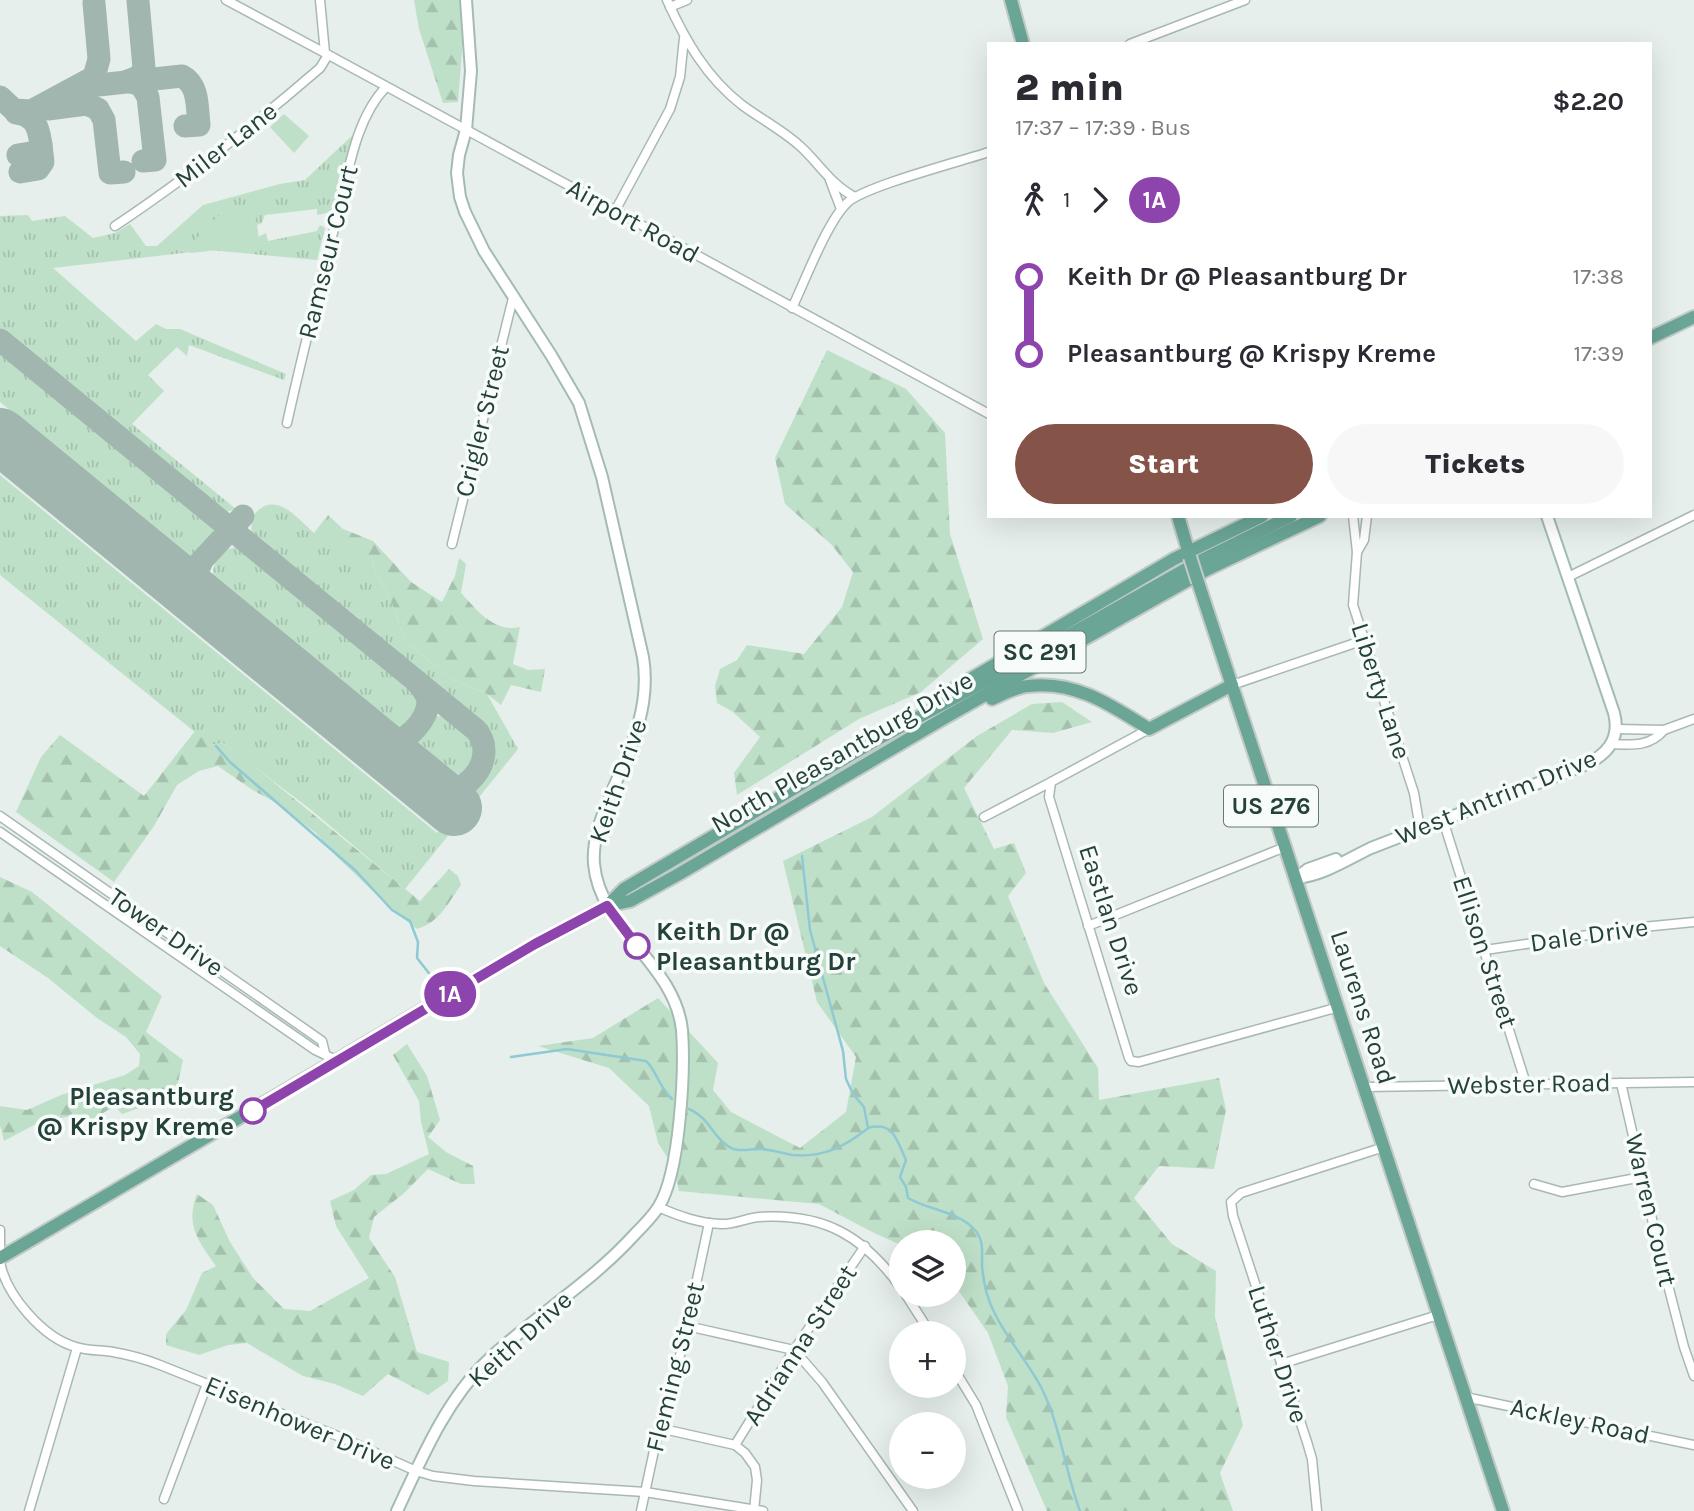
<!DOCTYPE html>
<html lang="en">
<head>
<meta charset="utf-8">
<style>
  body { margin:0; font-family:Karla,sans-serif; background:#f7f7f7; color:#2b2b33; height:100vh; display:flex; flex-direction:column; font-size:26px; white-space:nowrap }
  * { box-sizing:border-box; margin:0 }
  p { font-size:23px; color:#7c7c81 }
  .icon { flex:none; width:38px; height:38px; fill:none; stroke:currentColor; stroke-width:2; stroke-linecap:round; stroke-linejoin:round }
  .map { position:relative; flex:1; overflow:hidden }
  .details { position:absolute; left:987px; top:42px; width:665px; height:476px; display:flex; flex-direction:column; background:#fff; border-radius:0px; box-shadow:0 7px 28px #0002 }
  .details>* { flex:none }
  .badge { padding:0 14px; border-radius:23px; font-size:24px; line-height:46px }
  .controls { position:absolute; left:889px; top:1230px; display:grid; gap:14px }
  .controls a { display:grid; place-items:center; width:77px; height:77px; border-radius:50%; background:#fff; box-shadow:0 7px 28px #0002; font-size:35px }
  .map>.badge { position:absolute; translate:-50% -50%; box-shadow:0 0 0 4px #fff }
  .legs { display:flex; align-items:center; gap:10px; height:77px; padding:0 28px; font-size:23px }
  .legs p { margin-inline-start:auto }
  .summary { display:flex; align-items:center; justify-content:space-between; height:119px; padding:0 28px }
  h1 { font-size:38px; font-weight:800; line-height:52px }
  .button { display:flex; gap:14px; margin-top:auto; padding:14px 28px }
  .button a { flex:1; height:80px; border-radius:42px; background:#855347; color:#fff; font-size:28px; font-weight:800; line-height:80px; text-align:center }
  .button a+a { background:#f7f7f7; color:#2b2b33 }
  ul { padding:0 28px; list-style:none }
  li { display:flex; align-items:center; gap:24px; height:77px; font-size:26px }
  li i { display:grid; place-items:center; width:10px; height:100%; margin:0 9px; background:currentColor }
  li i::after { content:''; width:18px; height:18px; margin:-9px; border:5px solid; border-radius:50%; background:#fff }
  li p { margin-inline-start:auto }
  li:first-child i { background:linear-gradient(#0000 50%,currentColor 0) }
  li:last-child i { background:linear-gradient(currentColor 50%,#0000 0) }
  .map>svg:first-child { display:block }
  .grass { fill:url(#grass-tufts) }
  .forest { fill:url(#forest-firs) }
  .park { fill:#bfe0c8 }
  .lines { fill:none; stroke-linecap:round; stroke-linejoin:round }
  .stream { stroke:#8ec9d4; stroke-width:2.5 }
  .taxiway { stroke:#a2b6b0; stroke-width:23 }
  .runway { stroke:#a2b6b0; stroke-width:56 }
  .street-casing { stroke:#a8b8b2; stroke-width:11 }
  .secondary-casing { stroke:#a4bbb3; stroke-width:14 }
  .primary-casing { stroke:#c2cac8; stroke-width:16 }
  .street { stroke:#fff; stroke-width:8 }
  .secondary { stroke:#fff; stroke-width:10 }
  .primary { stroke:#6aa596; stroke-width:12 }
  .primary-bridge-casing { stroke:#c2cac8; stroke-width:16; stroke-linecap:butt }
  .primary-bridge { stroke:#6aa596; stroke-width:12 }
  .line-1-casing { stroke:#fff; stroke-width:16 }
  .line-1 { stroke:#8e44ad; stroke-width:10 }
  .stop-1-dot { fill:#fff; stroke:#8e44ad; stroke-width:3.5 }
  .labels { text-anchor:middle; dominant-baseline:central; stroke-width:7; stroke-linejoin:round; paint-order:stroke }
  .shield { fill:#f7fbf9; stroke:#637a73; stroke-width:2 }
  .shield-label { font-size:24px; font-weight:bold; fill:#24423a }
  .street-label { font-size:26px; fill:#24423a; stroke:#f7fbf9 }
  .stop-label { font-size:26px; font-weight:bold; fill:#24423a; stroke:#f7fbf9; text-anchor:start }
</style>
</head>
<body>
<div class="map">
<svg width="1694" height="1511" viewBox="0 0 1694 1511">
  <defs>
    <pattern id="grass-tufts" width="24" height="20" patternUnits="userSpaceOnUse" patternTransform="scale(1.75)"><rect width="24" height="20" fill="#bfe0c8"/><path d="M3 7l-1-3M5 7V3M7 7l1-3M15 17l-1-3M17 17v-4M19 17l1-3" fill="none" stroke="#a4c1ad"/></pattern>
    <pattern id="forest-firs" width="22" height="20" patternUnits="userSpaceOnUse" patternTransform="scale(1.75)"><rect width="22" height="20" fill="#bfe0c8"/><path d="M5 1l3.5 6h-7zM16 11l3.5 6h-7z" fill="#a4c1ad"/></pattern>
  </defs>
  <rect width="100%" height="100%" fill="#e6efeb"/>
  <!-- grass -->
  <g class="grass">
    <path d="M357 131 331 212 317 215V209L265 215 262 223 257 225 258 237 266 233 268 241 317 231 320 225 325 228 317 260 209 250 53 268 136 341 156 324 166 329H180L286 374 284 380 189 345 187 356 177 347 148 375 164 391 132 424 236 509 226 512 0 329V216L28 215 32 221 65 216 93 238 115 233 130 224 146 246H157L203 205 280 184 305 180Z"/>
    <path d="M0 351 206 518 214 530C209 544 203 551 190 558L0 402Z"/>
    <path d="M0 475 437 833 490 765C494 752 494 744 488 731L251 534 252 517C274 488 295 516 314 533L328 515 343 529 330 534 371 556 376 573 390 598 405 641 453 680 487 694 518 749 405 889 310 809 223 743 211 745 0 575Z"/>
    <path d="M237 547 248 553 414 689C427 704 415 720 402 730L212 576C215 559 219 550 237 547Z"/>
    <path d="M437 716C447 717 454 722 461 728 482 748 481 759 460 778L415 742 426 725Z"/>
  </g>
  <!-- forest -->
  <g class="forest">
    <path d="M414 0H466L458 102 443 103 419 29Z"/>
    <path d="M827 350 906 389 945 433 950 534 983 639 921 692 859 719 737 795 734 773 760 737 733 712 717 703 715 686 720 669 737 660 747 645 804 654 842 607 853 572 831 544 785 504 775 458Z"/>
    <path d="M343 529 373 541 411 582 442 602 455 576 459 558 466 564 461 593C477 610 494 633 520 627L513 664 528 670 545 669 541 692 511 685 501 705 487 694 453 680 405 641 390 598 376 573 371 556 346 557 329 533Z"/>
    <path d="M1062 702 1092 722 1053 733 1012 730 964 788 994 849 1014 843 1026 873 1008 896 1044 983 1098 1068 1099 1100 1219 1078 1226 1110 1214 1169 1159 1166 1134 1198 1172 1244 1216 1271 1215 1317 1243 1425 1220 1473 1233 1511H1047L1006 1417 1008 1386 988 1333 954 1284V1242H901V1245L874 1233 819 1204 679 1191 674 1168 658 1143 649 1106 609 1068 538 1046 593 1038 658 998 718 1063 713 1090 731 1112 800 1148 846 1112 856 1057 817 1002 783 861 872 817 977 736 1032 704Z"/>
    <path d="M195 731 211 745 223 743 250 763 420 901 449 869 458 876 461 885C448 903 440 922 417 929L398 915 335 855 316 833 278 804 251 789 218 766 199 771 177 785 154 826 114 882 16 812 41 757 60 735 144 796Z"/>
    <path d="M0 877 32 892 162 996 146 1032 183 1060 177 1087 142 1107 122 1114 115 1106 89 1121 79 1114 36 1124 4 1141 0 1125V1106L27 1110 61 1095 125 1075 139 1066 140 1054 126 1037 97 1018 48 978 0 946Z"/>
    <path d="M407 1044 427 1076 440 1120 428 1137 446 1152 473 1166 475 1184H461L428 1169 403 1194 374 1217 369 1238 395 1277 417 1352 449 1362 448 1381 428 1395 388 1374 363 1396 335 1384 303 1376 247 1343 228 1345 199 1355 166 1345V1334L186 1310 202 1273 216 1266C198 1241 185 1225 197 1194L213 1205 230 1242 253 1278 284 1309 310 1311 369 1278 336 1226 330 1201 354 1190 371 1175 386 1174 429 1154 421 1122 419 1101 393 1055Z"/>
  </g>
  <!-- park -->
  <g class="park">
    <path d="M284 114 309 136 294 153 270 127Z"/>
    <path d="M254 207 260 245 191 253 190 245 218 216Z"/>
  </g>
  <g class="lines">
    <!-- stream -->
    <g class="stream">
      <path d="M216 746 230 762 356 871 392 910 410 921 418 942 417 958 436 982"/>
      <path d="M802 856 810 930 843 1051 846 1079 853 1094 864 1107 868 1128C894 1121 897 1141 906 1160L900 1177 906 1187 908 1198C928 1210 958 1211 975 1230 984 1240 982 1253 982 1265 983 1280 987 1298 994 1312 1007 1339 1028 1362 1042 1389 1061 1428 1065 1471 1080 1511"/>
      <path d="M511 1057 567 1049 646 1061C657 1071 658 1086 672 1099"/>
      <path d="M689 1109C711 1119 710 1134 728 1146 737 1153 748 1149 759 1149 770 1149 781 1153 792 1155 822 1158 844 1147 867 1129"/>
    </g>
    <!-- taxiway -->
    <g class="taxiway">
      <path d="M128 81 141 85 148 97 155 160 143 161"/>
      <path d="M128 81 140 76 144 68 138 1"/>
      <path d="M80 87 182 76C199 85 197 107 199 125L185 126"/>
      <path d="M0 97 14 110 31 111 94 77 99 59 94 3"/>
      <path d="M48 109 86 104 98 109 104 120 110 173 124 172"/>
      <path d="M16 113C42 115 40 141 43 162L38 169 20 172"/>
      <path d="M18 155 36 152 41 145"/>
      <path d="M0 340 476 730C501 759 462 804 430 788"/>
      <path d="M201 563C194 577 193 589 203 602"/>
      <path d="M161 568 178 575 193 570 243 516"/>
      <path d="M369 738C374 741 379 744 384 745 403 746 429 720 428 701 427 694 422 688 417 682"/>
    </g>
    <!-- runway -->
    <path class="runway" d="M0 436 454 808"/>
    <!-- street casing -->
    <g class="street-casing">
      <g id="street">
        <path d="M226 0 325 53"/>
        <path d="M320 0 325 53 989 414"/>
        <path d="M667 0C685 40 706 77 742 105 761 119 782 130 800 146 819 163 831 185 855 197"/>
        <path d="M670 7 687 0"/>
        <path d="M1130 44 1245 0"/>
        <path d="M830 180 841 209"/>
        <path d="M615 211 670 109 680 77 684 38"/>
        <path d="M115 226C187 178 254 125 320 68L328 55"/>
        <path d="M792 308C805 281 827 222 847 203 862 187 962 161 989 152"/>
        <path d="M287 423C302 355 319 288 336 221 348 177 354 120 386 87"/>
        <path d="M1353 516 1357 552 1353 605 1414 793 1420 829"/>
        <path d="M452 544 513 298"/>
        <path d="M1357 552 1364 540 1367 516"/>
        <path d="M1568 577 1694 515"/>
        <path d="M1232 685 1364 640"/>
        <path d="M1149 729 1051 782 1049 797 1129 1058 1131 1061 1139 1062 1339 1007"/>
        <path d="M1617 729 1664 730 1694 719"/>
        <path d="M1612 744C1632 745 1650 747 1664 730"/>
        <path d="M0 816 322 1041 325 1053"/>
        <path d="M984 817 1051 782"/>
        <path d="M1443 820 1526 1084"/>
        <path d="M0 832 315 1050 338 1061"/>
        <path d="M1088 926 1285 847"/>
        <path d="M1485 950 1643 927 1694 922"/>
        <path d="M1621 1083 1660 1254 1684 1347 1694 1376"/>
        <path d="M1365 1087 1694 1082"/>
        <path d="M1534 1184 1562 1192 1642 1177"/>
        <path d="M658 1207C679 1216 698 1223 721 1224 734 1225 746 1218 759 1217 824 1213 864 1236 901 1288"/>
        <path d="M0 1230V1253"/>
        <path d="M0 1262C6 1295 43 1338 76 1347 88 1351 101 1350 113 1352 130 1355 145 1359 160 1365L340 1437 416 1471 433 1476 474 1481 645 1492 763 1511"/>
        <path d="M906 1295 931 1334"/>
        <path d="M687 1326 794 1350 822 1382 913 1511"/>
        <path d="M1281 1364 1438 1315"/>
        <path d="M954 1369 976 1405 1018 1511"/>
        <path d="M1465 1397 1694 1445"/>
        <path d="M659 1428 735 1445 745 1453 755 1467 757 1480 754 1511"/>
        <path d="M735 1445 794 1350 865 1246"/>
        <path d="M164 1499 207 1384"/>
        <path d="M29 1511 77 1348"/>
        <path d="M641 1511 658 1432 683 1345 709 1223"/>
        <path d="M1317 1511 1312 1459 1307 1442 1233 1216 1231 1202 1241 1193 1384 1147"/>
      </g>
    </g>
    <!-- secondary casing -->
    <g class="secondary-casing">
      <g id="secondary">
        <path d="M1298 877 1308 869 1336 859"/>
        <path d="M1297 878C1324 875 1346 860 1371 848L1582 766C1606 756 1621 740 1614 713L1547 516"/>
        <path d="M397 1511C421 1460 445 1402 486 1362 533 1317 591 1283 635 1234 643 1226 653 1216 659 1206 680 1172 685 1071 682 1030 675 964 600 930 594 864 592 837 603 814 613 789 632 746 651 705 643 657L602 477 579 403 551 355 484 251 465 212 460 197 457 173 459 155 466 130 471 71 466 0"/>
      </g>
    </g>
    <!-- primary casing -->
    <g class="primary-casing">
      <g id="primary">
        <path d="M1011 0 1023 44"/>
        <path d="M1650 338 1694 317"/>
        <path d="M1178 516 1190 557"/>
        <path d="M1198 582 1503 1511"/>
        <path d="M952 690 1174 559 1262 516"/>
        <path d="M992 699C1003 694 1016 687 1028 686 1075 680 1111 705 1149 729L1232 685"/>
        <path d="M607 906 630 901 679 874 946 717 1208 569 1320 516"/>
        <path d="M0 1258 535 944 607 906 624 889 876 740 1023 661 1202 560 1291 516"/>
      </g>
    </g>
    <!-- street -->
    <use href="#street" class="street"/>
    <!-- secondary -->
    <use href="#secondary" class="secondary"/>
    <!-- primary -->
    <use href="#primary" class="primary"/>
    <!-- primary-bridge casing -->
    <g class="primary-bridge-casing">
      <path id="primary-bridge" d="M1190 557 1198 582"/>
    </g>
    <!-- primary-bridge -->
    <use href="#primary-bridge" class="primary-bridge"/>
  </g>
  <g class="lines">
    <!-- line-1 casing -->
    <g class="line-1-casing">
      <path id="line-1" d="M253 1111 535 944 607 906 637 946"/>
    </g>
    <!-- line-1 -->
    <use href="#line-1" class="line-1"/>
  </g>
  <!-- markers -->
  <g class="stop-1-dot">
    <circle cx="637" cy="946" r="12"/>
    <circle cx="253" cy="1111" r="12"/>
  </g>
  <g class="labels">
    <!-- shield labels -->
    <g class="shield">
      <rect x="994.5" y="631.5" width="91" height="41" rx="5"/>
      <rect x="1224" y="785.5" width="94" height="41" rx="5"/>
    </g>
    <g class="shield-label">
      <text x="1040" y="652">SC 291</text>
      <text x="1271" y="806">US 276</text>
    </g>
    <!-- street labels -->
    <g class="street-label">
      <text transform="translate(226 145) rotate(-38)">Miler Lane</text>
      <text transform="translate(633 221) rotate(29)">Airport Road</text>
      <text transform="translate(328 252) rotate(-76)">Ramseur Court</text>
      <text transform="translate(482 421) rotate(-76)">Crigler Street</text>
      <text transform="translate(1381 691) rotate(72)">Liberty Lane</text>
      <text transform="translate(842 752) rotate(-30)">North Pleasantburg Drive</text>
      <text transform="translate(618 781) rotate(-71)">Keith Drive</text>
      <text transform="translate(1496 797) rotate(-22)">West Antrim Drive</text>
      <text transform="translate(1111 920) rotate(72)">Eastlan Drive</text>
      <text transform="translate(166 932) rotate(35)">Tower Drive</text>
      <text transform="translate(1589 935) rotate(-8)">Dale Drive</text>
      <text transform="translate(1485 952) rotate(72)">Ellison Street</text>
      <text transform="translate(1363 1007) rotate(72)">Laurens Road</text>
      <text transform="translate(1529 1084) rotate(-1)">Webster Road</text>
      <text transform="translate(1651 1210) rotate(77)">Warren Court</text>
      <text transform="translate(520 1339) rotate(-42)">Keith Drive</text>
      <text transform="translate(800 1345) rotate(-57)">Adrianna Street</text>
      <text transform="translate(1278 1354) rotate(72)">Luther Drive</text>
      <text transform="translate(675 1367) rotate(-76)">Fleming Street</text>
      <text transform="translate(1580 1421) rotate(12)">Ackley Road</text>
      <text transform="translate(300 1423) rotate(23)">Eisenhower Drive</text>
    </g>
    <!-- stop labels -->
    <g class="stop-label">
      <text x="656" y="931">Keith Dr @<tspan x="656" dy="30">Pleasantburg Dr</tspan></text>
      <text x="234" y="1096" text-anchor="end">Pleasantburg<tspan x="234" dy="30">@ Krispy Kreme</tspan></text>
    </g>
  </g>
</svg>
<div class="controls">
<a><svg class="icon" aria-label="layers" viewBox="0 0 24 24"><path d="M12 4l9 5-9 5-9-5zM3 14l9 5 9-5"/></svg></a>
<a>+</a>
<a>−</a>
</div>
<b class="badge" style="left:450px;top:994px;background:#8e44ad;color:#fff">1A</b>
<section class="details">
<div class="summary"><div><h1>2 min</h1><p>17:37 – 17:39 · Bus</p></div><b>$2.20</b></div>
<div class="legs"><svg class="icon" aria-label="walk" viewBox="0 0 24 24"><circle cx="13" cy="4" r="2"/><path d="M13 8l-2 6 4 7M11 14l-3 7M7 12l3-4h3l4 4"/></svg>1<svg class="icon" aria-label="forward" viewBox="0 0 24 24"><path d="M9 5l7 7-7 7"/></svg><b class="badge" style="background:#8e44ad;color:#fff">1A</b></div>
<ul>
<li><i style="color:#8e44ad"></i><b>Keith Dr @ Pleasantburg Dr</b><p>17:38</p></li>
<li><i style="color:#8e44ad"></i><b>Pleasantburg @ Krispy Kreme</b><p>17:39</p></li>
</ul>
<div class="button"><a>Start</a><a>Tickets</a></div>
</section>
</div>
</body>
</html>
